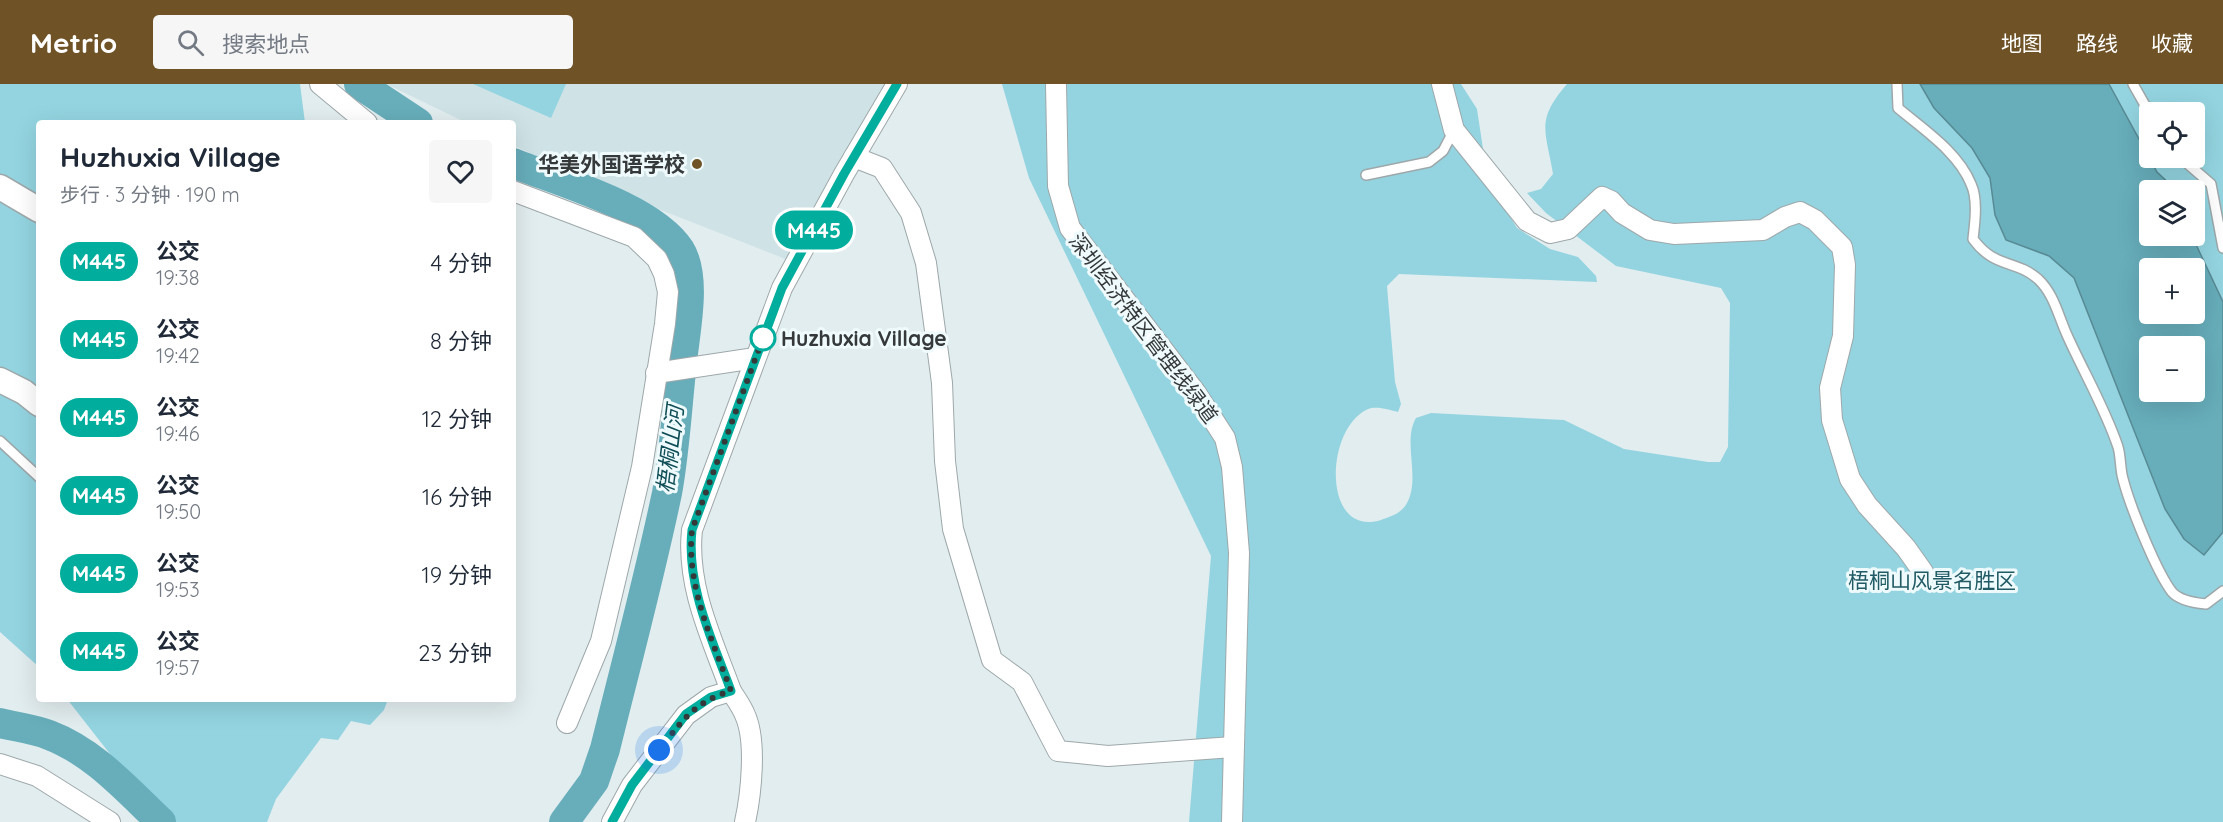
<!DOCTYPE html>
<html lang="zh">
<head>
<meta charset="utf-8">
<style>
  body { margin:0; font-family:Quicksand,"Noto Sans SC",sans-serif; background:#f6f6f7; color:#1f2937; height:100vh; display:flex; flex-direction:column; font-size:22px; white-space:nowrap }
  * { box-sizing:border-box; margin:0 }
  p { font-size:20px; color:#747a83 }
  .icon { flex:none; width:33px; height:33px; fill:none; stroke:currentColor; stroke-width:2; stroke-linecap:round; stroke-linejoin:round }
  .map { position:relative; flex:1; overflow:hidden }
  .sheet { position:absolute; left:36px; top:36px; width:480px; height:582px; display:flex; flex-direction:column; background:#fff; border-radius:6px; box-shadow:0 6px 24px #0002 }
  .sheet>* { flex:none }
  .badge { padding:0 12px; border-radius:20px; font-size:21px; line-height:39px }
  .tools { position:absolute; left:2139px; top:18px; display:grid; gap:12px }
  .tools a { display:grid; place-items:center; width:66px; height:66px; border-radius:6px; background:#fff; box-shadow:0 6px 24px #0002; font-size:30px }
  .you { position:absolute; width:30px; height:30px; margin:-15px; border:4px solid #fff; border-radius:50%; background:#1a73e8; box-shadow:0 0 0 9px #1a73e833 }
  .map>.badge { position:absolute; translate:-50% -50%; box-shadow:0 0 0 3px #fff }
  .round { display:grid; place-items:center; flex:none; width:63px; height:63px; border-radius:6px; background:#f6f6f7 }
  .headline { display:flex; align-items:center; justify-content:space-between; height:102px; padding:0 24px }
  h1 { font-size:28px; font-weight:700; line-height:45px }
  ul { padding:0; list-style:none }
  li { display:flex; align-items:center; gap:18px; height:78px; padding:0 24px }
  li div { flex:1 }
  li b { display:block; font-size:22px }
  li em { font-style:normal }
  li .badge { min-width:66px; font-weight:700; text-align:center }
  header { display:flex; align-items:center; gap:36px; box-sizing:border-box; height:84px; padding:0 30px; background:#6f5326; color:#fff }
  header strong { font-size:28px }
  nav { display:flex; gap:33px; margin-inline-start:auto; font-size:21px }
  .search { width:420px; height:54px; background:#f6f6f7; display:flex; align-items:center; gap:15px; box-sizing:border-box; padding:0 21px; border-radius:6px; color:#747a83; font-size:22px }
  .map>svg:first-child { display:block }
  .built { fill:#cfe3e7 }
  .green { fill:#93d4e0; fill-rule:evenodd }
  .water { fill:#67adba; stroke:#588a94; stroke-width:1.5; fill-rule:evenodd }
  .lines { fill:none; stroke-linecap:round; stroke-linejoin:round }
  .river { stroke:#67adba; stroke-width:30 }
  .service-casing { stroke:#9ea8aa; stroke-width:12 }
  .minor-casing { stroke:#9ea8aa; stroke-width:22 }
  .tertiary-casing { stroke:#9ea8aa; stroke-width:27 }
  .service { stroke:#fff; stroke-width:9 }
  .minor { stroke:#fff; stroke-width:20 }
  .tertiary { stroke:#fff; stroke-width:24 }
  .line-casing { stroke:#fff; stroke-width:14 }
  .line { stroke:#01ad9c; stroke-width:9 }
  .walk { stroke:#35393a; stroke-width:6; stroke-dasharray:0 10.8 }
  .poi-dot { fill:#6f5326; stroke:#effafc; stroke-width:2 }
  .stop-dot { fill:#fff; stroke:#01ad9c; stroke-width:3 }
  .labels { text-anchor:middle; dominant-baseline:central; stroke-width:6; stroke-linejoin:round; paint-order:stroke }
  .poi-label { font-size:21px; font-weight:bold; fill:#35393a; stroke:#effafc; text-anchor:end }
  .street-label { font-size:21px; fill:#35393a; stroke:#effafc }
  .stop-label { font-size:21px; font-weight:bold; fill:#35393a; stroke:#effafc; text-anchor:start }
  .park-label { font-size:21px; fill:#215b65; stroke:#effafc }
  .water-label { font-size:22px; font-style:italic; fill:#104e58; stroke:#effafc }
</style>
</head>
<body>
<header>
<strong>Metrio</strong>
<div class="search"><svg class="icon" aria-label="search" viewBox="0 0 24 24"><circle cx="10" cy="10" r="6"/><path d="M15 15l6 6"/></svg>搜索地点</div>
<nav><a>地图</a><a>路线</a><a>收藏</a></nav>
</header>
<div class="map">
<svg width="2223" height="738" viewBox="0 0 2223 738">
  <rect width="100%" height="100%" fill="#e2edef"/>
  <!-- built -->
  <path class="built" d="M386 0H886L788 176 592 99 513 61V39H467Z"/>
  <!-- green -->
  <g class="green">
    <path d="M0 0H300L305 39H39V583L0 548Z"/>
    <path d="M473 0H566L551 34Z"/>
    <path d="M1002 0H1461L1477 25 1488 98 1517 144 1550 165 1578 173 1596 192 1597 198 1399 190 1387 202 1395 298 1401 320 1398 328C1389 326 1375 321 1366 326 1324 348 1323 454 1381 436 1391 432 1401 430 1407 419 1421 393 1402 358 1416 334L1431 329 1564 336 1624 365 1708 378H1720L1728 363 1730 219 1721 204 1616 182 1546 129 1527 109 1541 105 1553 90C1546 47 1535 37 1567 0H1920L1934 24 1972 64 1990 94 1995 131 2006 156 2049 172 2074 194 2165 425 2184 455 2204 471 2223 448V738H1189L1211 472 1029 94Z"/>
    <path d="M2109 0H2223V218L2192 152H2194V106H2176L2157 88ZM2150 28H2194V74H2150Z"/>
    <path d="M67 615H388L384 626 370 641 351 637 338 656 321 654 276 715 267 738H172L128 693Z"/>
  </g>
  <!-- water -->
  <path class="water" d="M1920 0H2109L2157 88 2176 106H2150V152H2192L2223 218V448L2204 471 2184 455 2165 425 2074 194 2049 172 2006 156 1995 131 1990 94 1972 64 1934 24ZM2150 184H2194V230H2150ZM2150 262H2194V308H2150Z"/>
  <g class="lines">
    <!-- river -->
    <g class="river">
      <path d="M359 0 418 39"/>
      <path d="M513 79C560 98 652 123 680 166 697 193 685 247 682 278 677 321 675 366 667 409 649 495 626 580 605 665L594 697 564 738"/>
      <path d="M0 639C16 643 34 645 49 651 94 668 127 706 161 738"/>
    </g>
    <!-- service casing -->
    <g class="service-casing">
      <g id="service">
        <path d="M1897 0 1898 24C1924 46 1958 68 1971 100 1978 115 1975 138 1973 155 1995 185 2015 175 2038 195 2054 210 2058 231 2067 251 2084 289 2105 324 2118 363 2121 373 2120 385 2123 395 2130 422 2156 487 2172 508 2180 517 2195 519 2206 520L2223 507"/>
        <path d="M2133 0 2150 30"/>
        <path d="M2181 74 2211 100 2223 164"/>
        <path d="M1366 91 1429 78 1443 67 1454 46"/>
        <path d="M0 357 39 393"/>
      </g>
    </g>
    <!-- minor casing -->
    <g class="minor-casing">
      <g id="minor">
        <path d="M320 0 367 39"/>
        <path d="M1056 0 1058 102 1070 144 1196 309 1225 354 1232 383 1239 469 1232 738"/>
        <path d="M1442 0 1454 46 1527 137 1550 149 1568 145 1602 113 1611 117 1622 129 1650 146 1674 150 1763 146 1785 133 1800 128 1815 136 1842 163 1845 181 1843 252 1830 304 1832 336 1850 395 1867 421 1906 464 1923 488"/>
        <path d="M854 73 882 84 911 129 926 179 942 299 945 377 953 445 992 576 1022 598 1058 667 1108 672 1233 663"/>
        <path d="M513 107 634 153 657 175 664 190 668 208 665 240 642 383 601 557 567 639"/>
        <path d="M656 289 755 274"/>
        <path d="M731 607C736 615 742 623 745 631 757 657 751 711 745 738"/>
        <path d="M0 680 37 692 110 738"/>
        <path d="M612 738 632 701 686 631 711 613 731 607C712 555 686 502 692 446L782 204 844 90 897 0"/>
      </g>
    </g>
    <!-- tertiary casing -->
    <g class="tertiary-casing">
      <g id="tertiary">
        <path d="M0 103 39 126"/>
        <path d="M0 296 24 308 39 320"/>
      </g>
    </g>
    <!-- service -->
    <use href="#service" class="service"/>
    <!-- minor -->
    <use href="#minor" class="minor"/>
    <!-- tertiary -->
    <use href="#tertiary" class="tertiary"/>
  </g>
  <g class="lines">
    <!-- line casing -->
    <g class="line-casing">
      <path id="line" d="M612 738 632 701 686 630 711 613 731 607C712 555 686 502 692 446L782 204 844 90 897 0"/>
    </g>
    <!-- line -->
    <use href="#line" class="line"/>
    <!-- walk -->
    <path class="walk" d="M659 666C682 637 694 618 731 607 712 555 686 502 692 446L763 254"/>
  </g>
  <!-- markers -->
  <circle class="poi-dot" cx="697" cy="80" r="6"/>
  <circle class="stop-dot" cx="763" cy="254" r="12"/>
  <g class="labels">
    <!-- poi labels -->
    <g class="poi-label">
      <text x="685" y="80">华美外国语学校</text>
    </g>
    <!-- street labels -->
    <g class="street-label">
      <text transform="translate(1144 244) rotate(53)">深圳经济特区管理线绿道</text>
    </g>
    <!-- stop labels -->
    <g class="stop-label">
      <text x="781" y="254">Huzhuxia Village</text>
    </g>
    <!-- park labels -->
    <g class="park-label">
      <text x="1932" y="496">梧桐山风景名胜区</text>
    </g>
    <!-- water labels -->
    <g class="water-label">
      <text transform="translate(670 365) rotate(-83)">梧桐山河</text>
    </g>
  </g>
</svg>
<div class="tools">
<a><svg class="icon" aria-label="locate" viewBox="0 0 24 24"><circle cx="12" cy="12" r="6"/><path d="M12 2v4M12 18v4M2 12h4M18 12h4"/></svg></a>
<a><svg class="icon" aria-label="layers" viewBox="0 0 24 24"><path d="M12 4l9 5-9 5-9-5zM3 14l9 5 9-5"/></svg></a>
<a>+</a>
<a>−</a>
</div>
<div class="you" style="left:659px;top:666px"></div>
<b class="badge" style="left:814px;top:146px;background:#01ad9c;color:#fff">M445</b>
<section class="sheet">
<div class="headline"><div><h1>Huzhuxia Village</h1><p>步行 · 3 分钟 · 190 m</p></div><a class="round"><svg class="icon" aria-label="heart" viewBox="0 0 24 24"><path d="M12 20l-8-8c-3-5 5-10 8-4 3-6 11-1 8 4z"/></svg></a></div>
<ul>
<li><span class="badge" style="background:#01ad9c;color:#fff">M445</span><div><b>公交</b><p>19:38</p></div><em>4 分钟</em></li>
<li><span class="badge" style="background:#01ad9c;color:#fff">M445</span><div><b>公交</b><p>19:42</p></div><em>8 分钟</em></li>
<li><span class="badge" style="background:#01ad9c;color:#fff">M445</span><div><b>公交</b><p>19:46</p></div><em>12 分钟</em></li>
<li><span class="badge" style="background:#01ad9c;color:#fff">M445</span><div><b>公交</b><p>19:50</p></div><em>16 分钟</em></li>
<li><span class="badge" style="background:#01ad9c;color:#fff">M445</span><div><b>公交</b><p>19:53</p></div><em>19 分钟</em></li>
<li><span class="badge" style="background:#01ad9c;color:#fff">M445</span><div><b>公交</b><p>19:57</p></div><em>23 分钟</em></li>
</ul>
</section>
</div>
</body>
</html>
